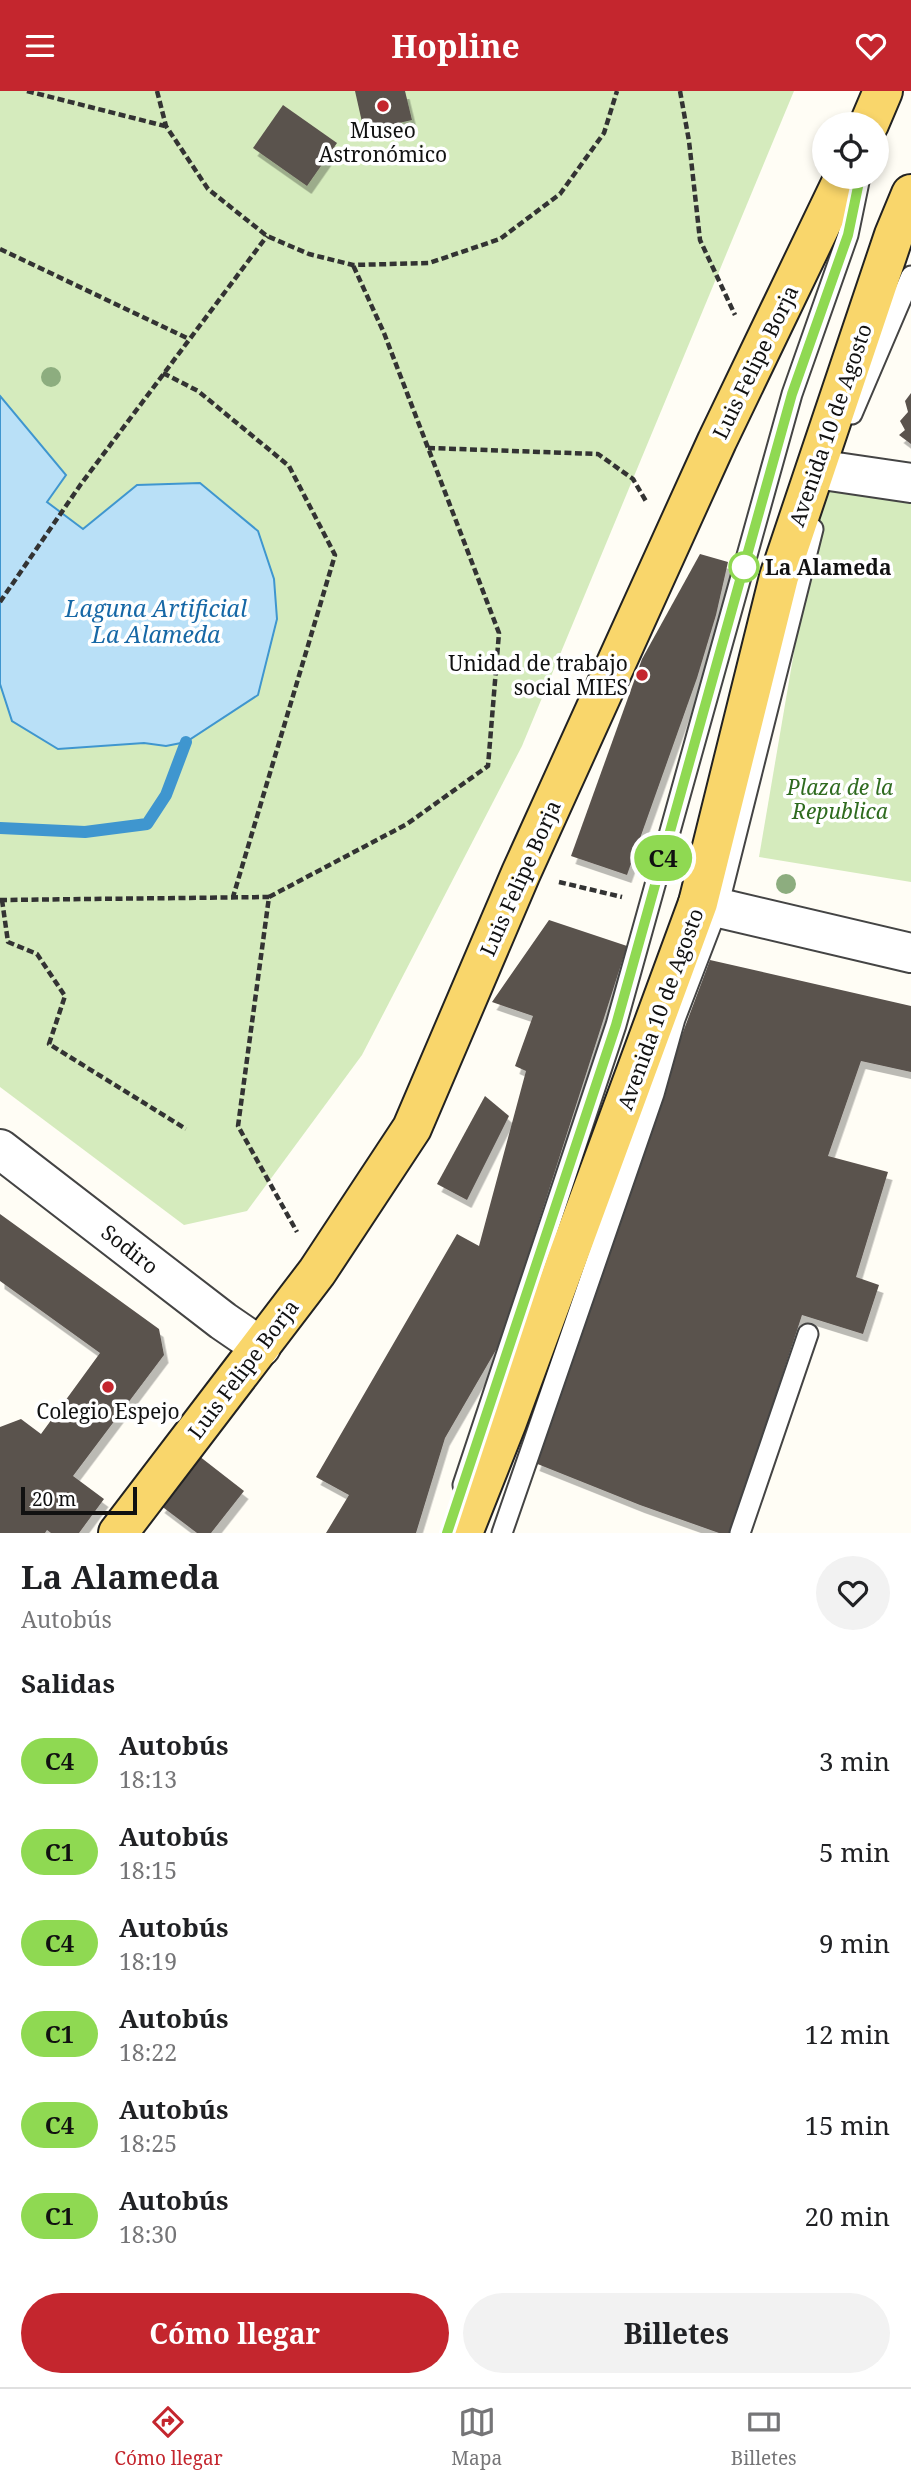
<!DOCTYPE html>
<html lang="es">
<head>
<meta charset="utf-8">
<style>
  body { margin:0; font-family:"Noto Serif",serif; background:#f2f2f2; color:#202124; height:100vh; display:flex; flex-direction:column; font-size:26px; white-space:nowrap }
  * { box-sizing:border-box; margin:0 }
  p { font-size:23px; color:#757577 }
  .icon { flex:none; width:38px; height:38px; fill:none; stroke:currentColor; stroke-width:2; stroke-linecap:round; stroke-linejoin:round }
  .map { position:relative; height:1442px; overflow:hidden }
  .drawer { display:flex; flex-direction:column; background:#fff; flex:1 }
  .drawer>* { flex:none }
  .badge { padding:0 14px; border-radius:23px; font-size:24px; line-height:46px }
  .controls { position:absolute; left:812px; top:21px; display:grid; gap:14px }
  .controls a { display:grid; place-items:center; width:77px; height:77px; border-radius:50%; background:#fff; box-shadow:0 4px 10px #0003; font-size:35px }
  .scale { position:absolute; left:21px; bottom:18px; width:116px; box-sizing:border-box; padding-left:7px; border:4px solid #111; border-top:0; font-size:19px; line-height:24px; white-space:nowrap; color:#111; -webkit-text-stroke:5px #fff; paint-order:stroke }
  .map>.badge { position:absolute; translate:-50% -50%; box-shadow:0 0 0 4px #fff }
  h2 { padding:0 21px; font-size:26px; line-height:63px }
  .round { display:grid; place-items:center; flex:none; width:74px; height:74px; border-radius:37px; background:#f2f2f2 }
  .overview { display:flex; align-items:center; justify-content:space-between; height:119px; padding:0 21px }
  h1 { font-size:33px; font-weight:700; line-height:52px }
  .action { display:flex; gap:14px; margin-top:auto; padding:14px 21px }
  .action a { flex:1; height:80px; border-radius:42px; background:#c4262e; color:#fff; font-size:28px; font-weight:700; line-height:80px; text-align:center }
  .action a+a { background:#f2f2f2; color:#202124 }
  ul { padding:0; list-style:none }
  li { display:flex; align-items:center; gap:21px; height:91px; padding:0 21px }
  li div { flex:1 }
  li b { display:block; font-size:26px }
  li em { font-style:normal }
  li .badge { min-width:77px; font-weight:700; text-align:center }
  header { display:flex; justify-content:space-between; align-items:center; height:91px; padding:0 21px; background:#c4262e; color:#fff; font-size:32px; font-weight:700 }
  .dock { display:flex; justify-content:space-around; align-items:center; height:98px; border-top:2px solid #e0e0e0; background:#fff; font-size:19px; color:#757577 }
  .dock a { display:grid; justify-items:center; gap:4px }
  .dock .selected { color:#c4262e }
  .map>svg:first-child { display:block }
  .green { fill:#d5ebbd }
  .water { fill:#b9e0f7; stroke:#3f96cf; stroke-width:2 }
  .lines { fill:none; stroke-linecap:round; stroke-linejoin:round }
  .stream { stroke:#3f96cf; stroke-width:12 }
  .building { fill:#5a524d; filter:url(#shadow) }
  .lane-casing { stroke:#444; stroke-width:23 }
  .street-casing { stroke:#444; stroke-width:42 }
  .primary-casing { stroke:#222; stroke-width:42 }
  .path { stroke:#333; stroke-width:4.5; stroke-dasharray:7 3.5; stroke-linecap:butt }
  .lane { stroke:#fff; stroke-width:19 }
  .street { stroke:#fff; stroke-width:38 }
  .primary { stroke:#f9d66b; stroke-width:38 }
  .tree { fill:#8dad7f }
  .line-casing { stroke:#fff; stroke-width:16 }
  .line { stroke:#8fd952; stroke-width:10 }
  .poi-dot { fill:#c4262e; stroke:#fff; stroke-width:2.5 }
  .stop-dot { fill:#fff; stroke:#8fd952; stroke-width:3.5 }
  .labels { text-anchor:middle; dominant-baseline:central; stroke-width:7; stroke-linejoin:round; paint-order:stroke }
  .poi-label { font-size:21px; fill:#111; stroke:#fff }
  .street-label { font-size:21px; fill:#111; stroke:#fff }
  .stop-label { font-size:21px; font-weight:bold; fill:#111; stroke:#fff; text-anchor:start }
  .park-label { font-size:21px; font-style:italic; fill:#2f6b1f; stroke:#fff }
  .water-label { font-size:23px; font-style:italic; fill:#1768a6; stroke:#fff }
</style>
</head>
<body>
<header><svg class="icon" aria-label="menu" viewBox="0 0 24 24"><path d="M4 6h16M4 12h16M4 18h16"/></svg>Hopline<svg class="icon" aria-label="heart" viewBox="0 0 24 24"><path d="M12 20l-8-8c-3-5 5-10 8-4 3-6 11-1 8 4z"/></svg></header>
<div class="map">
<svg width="911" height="1442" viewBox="0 0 911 1442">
  <defs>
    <filter id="shadow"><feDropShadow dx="4.5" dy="8" stdDeviation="0" flood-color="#0004"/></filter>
  </defs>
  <rect width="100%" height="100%" fill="#fffdf5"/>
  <!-- green -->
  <g class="green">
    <path d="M0 0H794L522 655 362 964 247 1120 184 1134 0 996Z"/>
    <path d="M823 391 911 406V791L759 766Z"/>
  </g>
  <!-- water -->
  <path class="water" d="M0 305 66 384 47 411 83 438 137 394 200 392 258 440 274 488 277 528 258 604 186 651 166 655 144 652 58 658 12 630 0 593Z"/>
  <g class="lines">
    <!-- stream -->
    <path class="stream" d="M0 737 85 741 147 733 166 704 186 651"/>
  </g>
  <!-- building -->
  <g class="building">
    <path d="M355 0H405L412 29 364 40Z"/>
    <path d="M283 14 337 52 307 95 253 57Z"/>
    <path d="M911 302V353L899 344 905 339 900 330 908 321 905 310Z"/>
    <path d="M700 463 728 471 716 524 697 587 627 784 571 765 642 568Z"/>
    <path d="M549 829 627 855 500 1252 445 1347 416 1442H326L349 1404 316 1386 457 1143 479 1155 526 980 515 975 533 925 492 911Z"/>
    <path d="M710 869 911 915V981L861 970 828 1065 888 1081 856 1186 879 1194 863 1243 802 1224 747 1392 734 1442H719L640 1414 535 1372 555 1319 659 1005Z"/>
    <path d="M485 1005 509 1025 467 1109 437 1093Z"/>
    <path d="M0 1123 159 1238 164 1264 73 1385 104 1408 79 1442H51L47 1439 45 1442H0V1336L21 1328 41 1343 100 1262 0 1190Z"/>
    <path d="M199 1365 244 1400 211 1442H197L160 1414Z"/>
  </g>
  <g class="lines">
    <!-- lane casing -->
    <g class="lane-casing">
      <g id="lane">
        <path d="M852 323 911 185"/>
        <path d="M463 1394 616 934 792 303 848 144 860 86"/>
        <path d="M502 1442 654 1003 675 928 718 816 813 438"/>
        <path d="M740 1442 808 1243"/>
      </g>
    </g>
    <!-- street casing -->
    <g class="street-casing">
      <g id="street">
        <path d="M816 378 911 392"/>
        <path d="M698 812 911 862"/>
        <path d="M0 1058 223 1230 261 1256"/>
      </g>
    </g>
    <!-- primary casing -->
    <g class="primary-casing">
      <g id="primary">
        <path d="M869 33 883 0"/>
        <path d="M118 1442 317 1181 412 1037 521 782 717 350 844 86"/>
        <path d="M463 1442 507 1331 698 812 779 486 894 144 911 103"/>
      </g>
    </g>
    <!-- path -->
    <g class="path">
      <path d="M27 0 165 35"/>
      <path d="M157 0 166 35 208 98 267 145 309 163 353 174 429 172 500 148 560 103 604 42 617 0"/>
      <path d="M680 0 689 50 700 149 735 224"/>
      <path d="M0 158 189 248"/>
      <path d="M163 282 198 300 289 375 335 464 233 806"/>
      <path d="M428 357 598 363 633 388 647 412"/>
      <path d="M0 511 81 393 267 145"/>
      <path d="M559 791 622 806"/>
      <path d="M269 806 407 733 488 675 499 542 384 242 353 174"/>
      <path d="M0 809 269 806 238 1035 297 1141"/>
      <path d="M2 809 8 851 37 863 65 905 49 953 186 1038"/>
    </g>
    <!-- lane -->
    <use href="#lane" class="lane"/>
    <!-- street -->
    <use href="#street" class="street"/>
    <!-- primary -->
    <use href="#primary" class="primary"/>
  </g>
  <!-- trees -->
  <g class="tree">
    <circle cx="51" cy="286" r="10"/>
    <circle cx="786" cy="793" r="10"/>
  </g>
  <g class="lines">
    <!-- line casing -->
    <g class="line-casing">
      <path id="line" d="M447 1442 616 934 792 303 848 144 860 86"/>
    </g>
    <!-- line -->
    <use href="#line" class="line"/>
  </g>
  <!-- markers -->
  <g class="poi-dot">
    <circle cx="383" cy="15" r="7"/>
    <circle cx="642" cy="584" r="7"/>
    <circle cx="108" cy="1296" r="7"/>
  </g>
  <circle class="stop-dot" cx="744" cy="476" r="14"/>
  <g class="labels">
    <!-- poi labels -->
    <g class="poi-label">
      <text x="383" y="39">Museo<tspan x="383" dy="24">Astronómico</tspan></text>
      <text x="628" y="572" text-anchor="end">Unidad de trabajo<tspan x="628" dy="24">social MIES</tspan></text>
      <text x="108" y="1320">Colegio Espejo</text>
    </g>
    <!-- street labels -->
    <g class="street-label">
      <text transform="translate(755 271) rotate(-64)">Luis Felipe Borja</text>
      <text transform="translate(830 334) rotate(-71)">Avenida 10 de Agosto</text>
      <text transform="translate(520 787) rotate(-66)">Luis Felipe Borja</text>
      <text transform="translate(660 918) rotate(-70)">Avenida 10 de Agosto</text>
      <text transform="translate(130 1158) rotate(38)">Sodiro</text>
      <text transform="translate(243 1278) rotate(-53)">Luis Felipe Borja</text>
    </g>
    <!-- stop labels -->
    <g class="stop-label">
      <text x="765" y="476">La Alameda</text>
    </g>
    <!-- park labels -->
    <g class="park-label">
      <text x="840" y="696">Plaza de la<tspan x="840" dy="24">Republica</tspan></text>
    </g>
    <!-- water labels -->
    <g class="water-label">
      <text x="156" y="517">Laguna Artificial<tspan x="156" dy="26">La Alameda</tspan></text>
    </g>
  </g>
</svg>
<div class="controls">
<a><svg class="icon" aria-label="locate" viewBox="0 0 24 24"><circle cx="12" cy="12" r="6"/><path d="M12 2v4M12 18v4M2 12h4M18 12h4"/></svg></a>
</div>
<div class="scale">20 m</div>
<b class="badge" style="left:663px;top:767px;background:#8fd952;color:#111">C4</b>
</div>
<section class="drawer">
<div class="overview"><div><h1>La Alameda</h1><p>Autobús</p></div><a class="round"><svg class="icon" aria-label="heart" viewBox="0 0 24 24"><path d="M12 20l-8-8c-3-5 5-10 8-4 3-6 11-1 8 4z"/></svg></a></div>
<h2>Salidas</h2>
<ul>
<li><span class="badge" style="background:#8fd952;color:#111">C4</span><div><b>Autobús</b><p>18:13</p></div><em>3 min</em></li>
<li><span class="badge" style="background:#8fd952;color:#111">C1</span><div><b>Autobús</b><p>18:15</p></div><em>5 min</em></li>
<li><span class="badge" style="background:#8fd952;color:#111">C4</span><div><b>Autobús</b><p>18:19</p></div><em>9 min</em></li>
<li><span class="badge" style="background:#8fd952;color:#111">C1</span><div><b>Autobús</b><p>18:22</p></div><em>12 min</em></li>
<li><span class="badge" style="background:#8fd952;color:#111">C4</span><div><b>Autobús</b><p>18:25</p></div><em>15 min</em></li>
<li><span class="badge" style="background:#8fd952;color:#111">C1</span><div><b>Autobús</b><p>18:30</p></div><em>20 min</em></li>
</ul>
<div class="action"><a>Cómo llegar</a><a>Billetes</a></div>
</section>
<nav class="dock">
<a class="selected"><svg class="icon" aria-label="directions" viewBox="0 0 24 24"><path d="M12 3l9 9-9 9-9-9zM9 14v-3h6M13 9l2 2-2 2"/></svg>Cómo llegar</a>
<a><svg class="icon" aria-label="map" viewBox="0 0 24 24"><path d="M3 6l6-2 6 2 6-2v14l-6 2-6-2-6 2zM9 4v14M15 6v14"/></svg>Mapa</a>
<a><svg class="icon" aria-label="tickets" viewBox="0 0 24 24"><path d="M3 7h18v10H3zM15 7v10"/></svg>Billetes</a>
</nav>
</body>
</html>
